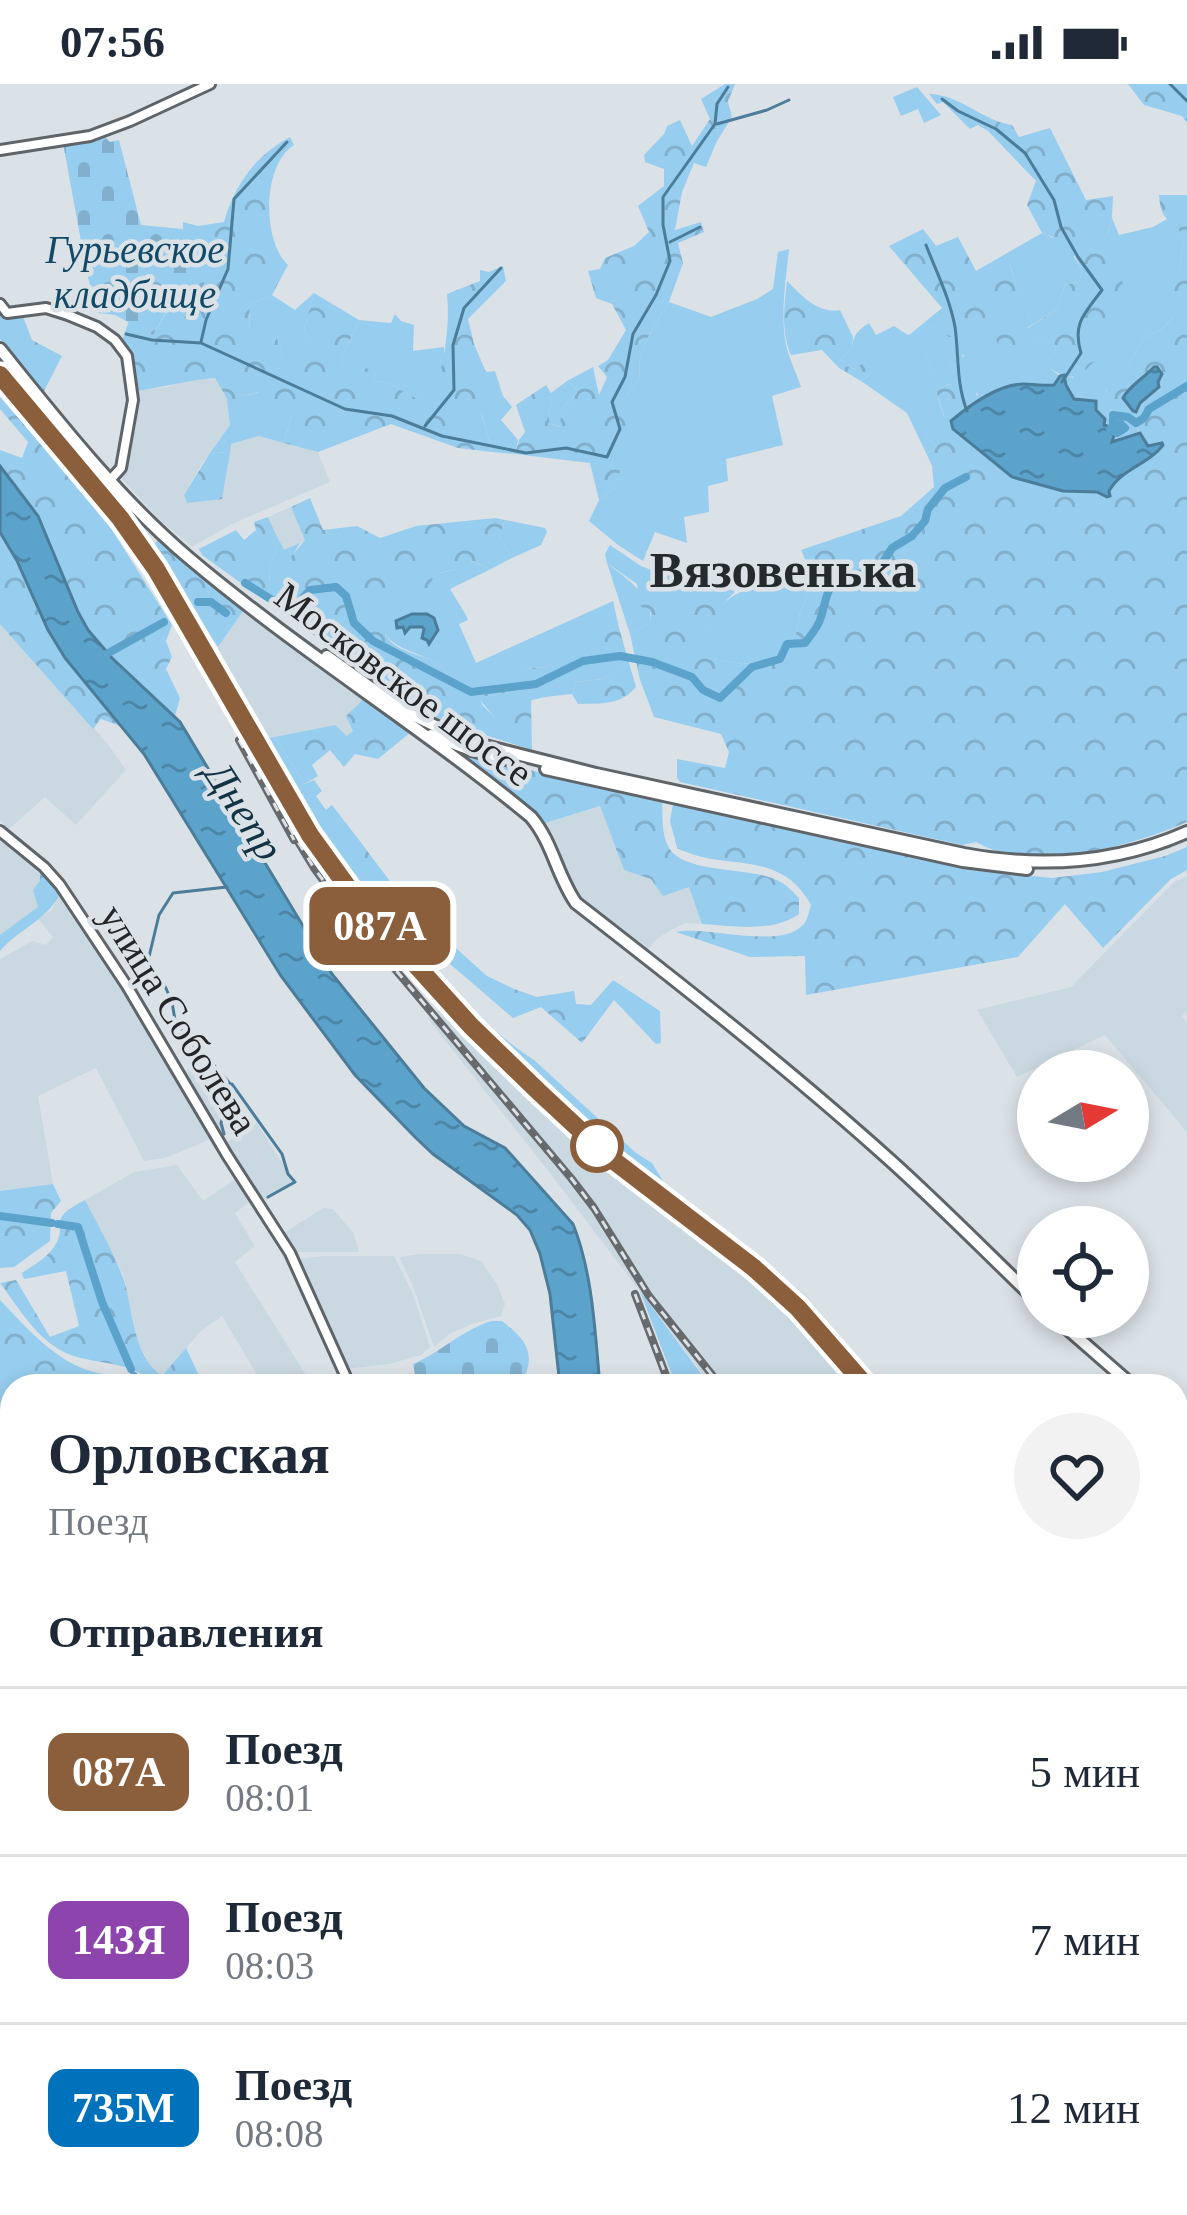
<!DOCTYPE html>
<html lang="ru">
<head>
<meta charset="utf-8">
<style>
  body { margin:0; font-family:Georgia,serif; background:#f2f2f3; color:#1f2937; height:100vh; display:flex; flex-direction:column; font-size:45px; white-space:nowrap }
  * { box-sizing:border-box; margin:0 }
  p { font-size:39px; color:#747a83 }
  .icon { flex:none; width:66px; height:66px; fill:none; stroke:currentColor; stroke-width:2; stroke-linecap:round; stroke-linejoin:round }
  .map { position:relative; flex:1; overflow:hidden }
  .sheet { position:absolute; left:0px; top:1290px; width:1188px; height:843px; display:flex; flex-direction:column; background:#fff; border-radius:36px 36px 0 0; box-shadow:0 6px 18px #0003 }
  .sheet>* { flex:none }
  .badge { padding:0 24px; border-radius:18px; font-size:42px; line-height:78px }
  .needle { width:78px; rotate:80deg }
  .fabs { position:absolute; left:1017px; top:966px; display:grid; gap:24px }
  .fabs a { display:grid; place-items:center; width:132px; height:132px; border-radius:50%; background:#fff; box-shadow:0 6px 18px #0003; font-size:60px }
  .map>.badge { position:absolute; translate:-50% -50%; box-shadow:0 0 0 6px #fff }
  h2 { padding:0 48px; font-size:45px; line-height:108px }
  .round { display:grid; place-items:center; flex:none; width:126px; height:126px; border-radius:63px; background:#f2f2f3 }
  .head { display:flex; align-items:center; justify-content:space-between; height:204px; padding:0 48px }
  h1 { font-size:57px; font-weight:600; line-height:90px }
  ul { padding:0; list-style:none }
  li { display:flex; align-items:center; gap:36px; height:168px; padding:0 48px; border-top:3px solid #e0e1e3 }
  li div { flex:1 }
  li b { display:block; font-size:45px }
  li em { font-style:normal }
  li .badge { min-width:132px; font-weight:700; text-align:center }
  .status { display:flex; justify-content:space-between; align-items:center; height:84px; padding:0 60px; background:#fff; direction:ltr }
  .status svg { height:33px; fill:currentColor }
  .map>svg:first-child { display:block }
  .built { fill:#cad8e1 }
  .green { fill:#97cdee; fill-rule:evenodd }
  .forest { fill:url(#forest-crowns) }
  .cemetery { fill:url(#cemetery-stones) }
  .water { fill:url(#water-ripples); stroke:#4b7d9a; stroke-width:3 }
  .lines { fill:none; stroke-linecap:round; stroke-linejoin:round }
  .stream { stroke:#4b7d9a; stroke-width:3 }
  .river { stroke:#5ca3cc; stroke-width:8 }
  .tertiary-casing { stroke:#5e6468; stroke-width:14 }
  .primary-casing { stroke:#5e6468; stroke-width:16 }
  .tertiary { stroke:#fff; stroke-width:8 }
  .primary { stroke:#fff; stroke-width:10 }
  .rail-casing { stroke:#666a6d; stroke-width:8 }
  .rail { stroke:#dbe2e7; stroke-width:3; stroke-dasharray:9; stroke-linecap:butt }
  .line-casing { stroke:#fff; stroke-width:27 }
  .line { stroke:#8b5e3c; stroke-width:18 }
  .stop-dot { fill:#fff; stroke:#8b5e3c; stroke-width:6 }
  .labels { text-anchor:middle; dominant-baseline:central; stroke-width:9; stroke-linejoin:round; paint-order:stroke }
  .park-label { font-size:39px; font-style:italic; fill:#114966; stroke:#dbe2e7 }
  .street-label { font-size:39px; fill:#232527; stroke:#dbe2e7 }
  .water-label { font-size:42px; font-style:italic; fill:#133345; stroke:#dbe2e7 }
  .district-label { font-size:51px; font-weight:bold; fill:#252a2d; stroke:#dbe2e7 }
</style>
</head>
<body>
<div class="status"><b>07:56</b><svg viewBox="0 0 49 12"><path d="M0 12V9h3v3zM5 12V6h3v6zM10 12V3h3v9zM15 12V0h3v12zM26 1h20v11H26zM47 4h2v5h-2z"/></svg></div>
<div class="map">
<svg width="1187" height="2131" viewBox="0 0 1187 2131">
  <defs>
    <pattern id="forest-crowns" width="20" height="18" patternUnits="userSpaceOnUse" patternTransform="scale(3)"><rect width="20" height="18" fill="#97cdee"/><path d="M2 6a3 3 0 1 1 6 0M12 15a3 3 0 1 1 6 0" fill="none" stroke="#82b0cc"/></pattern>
    <pattern id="cemetery-stones" width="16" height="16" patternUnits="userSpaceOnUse" patternTransform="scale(3)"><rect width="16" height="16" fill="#97cdee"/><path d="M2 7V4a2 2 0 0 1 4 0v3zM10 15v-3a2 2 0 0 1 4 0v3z" fill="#82b0cc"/></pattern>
    <pattern id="water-ripples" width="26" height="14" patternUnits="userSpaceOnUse" patternTransform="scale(3)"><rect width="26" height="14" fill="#5ca3cc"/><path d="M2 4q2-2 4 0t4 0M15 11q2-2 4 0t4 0" fill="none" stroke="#4c85a6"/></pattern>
  </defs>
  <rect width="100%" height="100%" fill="#dbe2e7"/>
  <!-- built -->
  <g class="built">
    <path d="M216 294 226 310 230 341 201 381 184 411 187 419 231 360 259 352 318 368 330 398 232 440 192 463 159 435 121 394 137 307 167 303 183 297Z"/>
    <path d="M291 423 306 456 284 467 268 433Z"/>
    <path d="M245 524 367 612 353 647 347 653 335 641 264 655 214 569Z"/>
    <path d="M0 540 107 659 126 686 76 741 45 713 9 745 0 736Z"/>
    <path d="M600 722 624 786 689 803 702 840 685 839 675 844 658 854 645 868 577 814 542 740Z"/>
    <path d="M0 753 40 790 39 823 0 851Z"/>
    <path d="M1187 792V928L1182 932 1187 938V1048L1105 951 1017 993 977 926 1071 903 1174 798Z"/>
    <path d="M60 810 119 898 211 1055 165 1074 144 1077 96 984 38 1012 53 1100 0 1107V875L32 857 46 861 53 853 38 835 52 826Z"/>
    <path d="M453 913 614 1068 804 1209 883 1302H712L546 1084 428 935Z"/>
    <path d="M200 975 232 1003 224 1023 221 1048 184 989Z"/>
    <path d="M257 1039 294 1098 263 1118 226 1058Z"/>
    <path d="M177 1081 203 1117 237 1094 254 1115 235 1129 255 1162 235 1178 313 1302H264L222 1232 201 1247 162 1292 150 1280 138 1258 123 1190 85 1116 134 1088Z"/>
    <path d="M323 1124 333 1125 354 1150 359 1168H296L284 1149Z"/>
    <path d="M421 1170H460L481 1177 497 1200 505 1220 501 1232 472 1240 449 1250 434 1263 413 1202 399 1173Z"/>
    <path d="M325 1172H394L413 1210 430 1263 421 1271 389 1280 344 1285 295 1175Z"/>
    <path d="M1176 1376 1187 1387V1506L1176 1504Z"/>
    <path d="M799 2121H995L985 2131H795Z"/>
  </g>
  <!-- green -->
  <g class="green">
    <path d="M917 3 941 31 924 39 918 25 901 32 893 13Z"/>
    <path d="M1112 134 1119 151 1153 143 1167 135 1177 139 1183 158 1179 192 1148 183 1175 232 1161 246 1143 255 1129 280 1106 306 1111 330 1134 337 1140 349 1115 359 1111 357C1099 330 1069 321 1064 291L1073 294Z"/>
    <path d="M1042 149C1060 155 1073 168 1082 186L1079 198 1065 201 1057 225 1027 244 1010 180 1032 169 1028 157Z"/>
    <path d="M789 165C786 194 781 226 785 255 787 270 796 288 801 303L772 312 783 361 726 375 728 397 708 402 709 428 684 433 687 459 655 448 643 477 618 461 589 437 599 416 615 403 626 312 639 295 640 273 648 253 669 218 711 233 757 215 773 205 778 168Z"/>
    <path d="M314 209 304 246 316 273H283L277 254 249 249 250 220 272 211 295 226Z"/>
    <path d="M395 230 401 237 414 241 413 267 444 263V280L437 303 416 314 388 299 375 297 374 286 341 296 343 271 359 236 391 239Z"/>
    <path d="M869 239 876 251 894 242 908 251 937 241 996 255H1036L1054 249 1056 268 1044 280 1060 292 1054 301 1012 302 986 313H980C969 300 950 294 936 308L944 333 925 352 937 363 926 369 907 329 861 297 872 288 846 283 842 273 852 265C853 251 857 247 869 239ZM956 265 964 272 959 281 952 280 935 297 925 270 940 274 946 267Z"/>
    <path d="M567 297 575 303 577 309 563 323 560 343 549 339 551 309Z"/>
    <path d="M259 308 292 330 284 359 259 352 231 360 230 368 210 369 230 341 226 310 228 316Z"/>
    <path d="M503 312 512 323 501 336 518 356 515 370 492 368 481 327Z"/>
    <path d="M505 436 545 444 547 448 541 461 512 474 499 453Z"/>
    <path d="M274 446 284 466 300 459 290 475 305 484 294 511 285 513 270 499 269 485 277 465 269 457Z"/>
    <path d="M470 477 491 485 450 505 466 531 468 536 459 540 476 579 613 517 619 544H610L606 531 569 573 544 584C526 580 517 593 501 598 494 601 480 599 472 598 457 595 445 582 431 576 405 564 367 558 391 520 395 514 403 502 408 498 427 485 454 493 470 477Z"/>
    <path d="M607 479C628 496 651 509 651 539L630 550Z"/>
    <path d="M814 495 800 529 796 550 779 575 743 580 706 574C708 498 755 503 814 495Z"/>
    <path d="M620 575 630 576 603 595 576 598 572 610C543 613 519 614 499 638L478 614 536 603 583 580Z"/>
    <path d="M274 653 305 700 314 696 322 707 316 712 326 726 332 721 356 752 345 760 414 844 423 829 439 849 421 855 416 863C452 902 489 948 534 976L636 1069 652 1079 671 1110C603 1062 544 1005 486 946 443 903 399 858 362 810 324 762 295 708 264 655Z"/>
    <path d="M640 1207 710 1302H676Z"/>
    <path d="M0 2006 12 2008 8 2021 12 2024V2121H105L91 2131H0Z"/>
    <path d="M106 2121H475L470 2131H111Z"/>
    <path d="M535 2121H668L663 2131H532Z"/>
  </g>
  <!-- forest -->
  <g class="forest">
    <path d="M725 0H735L728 18 732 33 717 57 706 83 694 79 682 108 675 146 701 138 704 148 678 159 683 179 669 218 648 253 640 273 639 295 626 312V366L615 403 599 416 590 379 515 370 519 356 525 348 516 321 546 301 551 309 549 339 559 343 563 323 577 309 575 303 567 297 593 283 599 311 607 293 598 282 608 276 626 246 612 220 596 214 588 187 600 185 605 174 634 162 649 148 638 122 664 102V85L645 78 644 71 664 50 667 42 680 36 692 62 710 35 701 15Z"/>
    <path d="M1128 0H1187V38L1182 32 1144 21Z"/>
    <path d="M929 10C959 10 983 37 1012 41L1019 53 1050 44 1086 116 1113 112 1112 134 1108 150 1124 203 1118 241 1111 265C1079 284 1083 308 1043 280L1056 268 1053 250 1036 255 1025 270 1002 273 996 255 983 262 969 250 949 253 937 241 908 252 942 224 889 162 923 145 936 162 958 153 976 187 1028 157 1033 169 1010 181 1028 244 1057 225 1065 201 1079 198 1082 186 1075 172 1063 176 1054 163 1053 153 1042 149 1027 121 1036 97 988 47 978 41 970 45 943 18 937 20Z"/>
    <path d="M290 53 294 61C262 81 262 157 288 181L272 211 250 220 249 248 277 254 283 273 315 272 304 246 314 209 359 236 343 271 342 295 361 284 374 285 375 297 388 299 416 314 437 302C445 273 450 240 447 210L480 197V186L489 188 503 182 506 197 468 235 474 260 486 288 495 287 503 312 481 328 492 368 458 364 391 340 318 368 284 359 292 330 260 324 258 308 243 312 233 319 228 316 215 294C188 296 164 303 137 307L129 269 121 259 129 237 153 251 207 162 193 154 183 145V138L198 142 224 138C234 101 256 71 290 53Z"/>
    <path d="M1159 111H1187V738C1132 762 1032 790 976 758L962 761 680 698 677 694V675L725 684 729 668 721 650 654 633 640 596 630 550 651 539V529L639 521 637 500 607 479 605 470 610 461 641 482 662 490 711 494 735 508C713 528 707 544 707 574L743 580 779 575 796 550 800 529 814 495 801 466 901 432 934 403 932 382 926 369 937 363 925 352 923 345 929 335 944 332 936 307C945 299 956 302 966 293L977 299 976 311 986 313 967 324 1063 407H1109C1122 384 1148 381 1163 361L1161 359 1148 362 1134 337 1123 335 1116 337C1108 325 1105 310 1107 296L1115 293 1129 280 1143 255 1161 246 1174 233C1157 221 1150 203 1147 182L1179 191 1183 158 1177 140C1162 136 1160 124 1159 111Z"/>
    <path d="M787 197C802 212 818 230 840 226L853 253 852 265 842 273 846 282 854 285 862 280 870 283 872 288 861 297 839 284 822 266 791 271C781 248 784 221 787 197Z"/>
    <path d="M0 225 9 234 22 230 32 256 62 272 43 309 0 255Z"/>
    <path d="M963 259 966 264 961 269 964 275 959 281 952 280 935 298 925 270 932 268 940 273 946 266 955 265 957 260Z"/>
    <path d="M0 313 102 430 172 541 166 557 172 573 166 585 180 614 175 632 133 595 102 563 88 546 78 528 38 432 0 382V366L22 374 28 358 0 325Z"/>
    <path d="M230 368 222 415 187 419 184 411 210 369Z"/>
    <path d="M310 414 323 446 357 442 380 454 416 442 495 434 505 436 499 453 512 474 491 485 471 477 463 484 434 490 429 506 409 498C392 519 365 549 404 566 412 570 422 572 431 576 455 587 463 599 492 599 510 599 524 579 544 584 568 573 576 571 580 543L606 530 610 543 619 544 636 603C620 622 601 619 578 620L572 610 576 598 603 595 628 577 620 575 583 580 536 603 479 614 483 622 499 637 509 625 531 615 532 666 454 641 412 622 202 471 199 465 236 446 244 456 256 446 254 438 268 433 274 446 270 457 277 465 269 485 270 499 279 501 286 513 294 511 295 502H299V487L304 484 289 475 305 456 291 423Z"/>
    <path d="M0 448 65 573 123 643 101 635 93 645 0 540Z"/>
    <path d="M160 454 201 493 245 524 218 563 152 462Z"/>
    <path d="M367 612 411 648 378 675 355 670 344 683 330 666 312 681 318 692 305 700 274 653 335 641 347 652 353 647 346 632Z"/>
    <path d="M435 658 541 689 662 717C663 733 661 750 669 764 684 790 751 783 777 796 786 800 792 807 799 814V830C772 849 733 842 702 840L689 803 663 812 651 795 624 786 600 722 542 740Z"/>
    <path d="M673 720 971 786 1052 794 1102 788 1165 772 1187 763V786L1171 795 1103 864 1065 820 1018 873 806 911 805 872 750 873 676 848C707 841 781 867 804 840 808 835 809 827 811 821 779 763 726 789 677 764L670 737Z"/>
    <path d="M356 752 389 796 423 829 413 845 362 793 344 759Z"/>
    <path d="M42 787 60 810C47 836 19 845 0 867V851L38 823 33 806 40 797V788Z"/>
    <path d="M439 849 487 892 514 905 537 913 574 907 576 920 591 921 613 896 660 927 661 959 656 960 614 916 582 959 541 923 513 934 421 855Z"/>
    <path d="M53 1100 61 1117 51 1129 50 1157 14 1183 0 1184V1107Z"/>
    <path d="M85 1116C97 1139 110 1162 120 1186 135 1220 129 1268 162 1292L186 1264 204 1302H155C133 1275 95 1282 66 1269 37 1256 19 1224 0 1199L16 1196 50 1253 79 1242 66 1187 24 1195 22 1189C32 1182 47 1174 54 1163 70 1138 44 1137 85 1116Z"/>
    <path d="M0 1216C28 1245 57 1280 98 1289 114 1293 129 1294 145 1299L132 1302H12V1427L5 1458 12 1499V1528L0 1533Z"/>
    <path d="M0 1903H12V2024L7 2021 11 2008 0 2006Z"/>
  </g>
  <!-- cemetery -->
  <g class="cemetery">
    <path d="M103 51 110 58 119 56 141 141 183 145 217 169 196 218 171 220 153 251 115 231 98 229 87 190 63 59Z"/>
    <path d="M491 1237H502C527 1256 538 1271 520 1302H417L413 1280C441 1268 461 1247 491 1237Z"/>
  </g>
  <!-- water -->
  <g class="water">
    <path d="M1154 283H1157L1162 290 1158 298 1159 303 1140 319 1136 328 1133 327 1123 314C1129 302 1144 294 1154 283Z"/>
    <path d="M1064 291 1066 301 1074 315 1096 317V326L1105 335 1104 341 1116 345 1112 358 1140 349 1148 362 1162 359 1163 361C1148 381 1122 384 1109 407L1110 412 1107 413 1097 408 1063 407 1012 393 953 345 951 337C970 321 998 300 1024 300 1034 300 1043 302 1054 301L1060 292Z"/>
    <path d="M0 382 38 432 78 528 88 546 112 574 180 638 332 890 424 1004 464 1042 505 1064 573 1140C593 1190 595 1249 600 1302H560L550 1210 540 1170 530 1146 517 1131 433 1070 415 1053 355 991 281 892 144 670 65 574 48 546 17 477 0 448Z"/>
    <path d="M412 530H427L434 534 438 546 429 560 427 556 422 554 424 545 422 543H410L405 549 403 543 397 544 396 537Z"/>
    <path d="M12 1538V1829L0 1840V1545Z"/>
  </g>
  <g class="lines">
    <!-- stream -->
    <g class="stream">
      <path d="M1170 0 1187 17"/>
      <path d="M942 15 958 27 996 45 1025 69 1054 116 1061 143 1078 173 1102 206C1085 229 1072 239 1081 269L1062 298"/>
      <path d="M717 40 767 26 789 16"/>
      <path d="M670 158 700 143"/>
      <path d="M926 161C936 187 950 215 955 243 959 271 956 299 967 327"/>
      <path d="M126 250 152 256 201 259 345 325 392 332 442 352 526 369 566 364 607 373 620 345 612 318 625 293 633 250 656 211 670 177 663 141V113L715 40 717 20 728 3"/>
      <path d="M201 258 206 236 228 185 234 115 287 58"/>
      <path d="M425 342 454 306 453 261 464 224 501 184"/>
      <path d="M108 835 139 864 164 900 172 918 175 936 201 973 213 980 232 1002 221 1039 224 1050"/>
      <path d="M148 877 159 831 173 809 227 803"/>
      <path d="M232 1000 282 1070 288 1090 295 1098 268 1113"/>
    </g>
    <!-- river -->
    <g class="river">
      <path d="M1110 345 1117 349 1125 344 1121 340H1113V331L1128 333 1136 339 1144 334 1149 325 1187 302"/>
      <path d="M245 499 285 524 295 523 310 506 336 503 346 512 354 539 373 557 471 608 536 600 583 577 620 572 652 578 692 593 703 606 720 614 752 583 780 575 787 560 805 559C811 551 819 542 821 533 828 510 825 506 843 489L869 490 881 481 892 464 912 452 925 437 928 425 945 404 966 393"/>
      <path d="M198 518H211L226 529"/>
      <path d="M103 572 164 538"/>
      <path d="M0 1132 52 1139"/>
      <path d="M58 1140 78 1143 102 1218 131 1285"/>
      <path d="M134 1292 138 1302"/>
      <path d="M1176 1513 1187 1507"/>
      <path d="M1176 1643 1187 1646"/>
    </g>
    <!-- tertiary casing -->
    <g class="tertiary-casing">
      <g id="tertiary">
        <path d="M0 66 90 52 130 37 210 0"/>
        <path d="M0 220 7 229 46 224 68 231 97 243 115 256 127 272 133 316 121 384 111 395"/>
        <path d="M0 747 44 783 60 801 127 902 227 1071 290 1169 350 1302"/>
        <path d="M1176 2003 1187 2001"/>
        <path d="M530 2131 533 2121"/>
        <path d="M1000 2131 1008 2121"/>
      </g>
    </g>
    <!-- primary casing -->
    <g class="primary-casing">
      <g id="primary">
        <path d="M0 265C58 337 118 414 189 474 299 567 421 642 531 733 553 759 557 792 576 819 683 902 790 986 891 1077 941 1122 989 1171 1038 1218"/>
        <path d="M327 572 402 626 469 658 596 690 964 770C1040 784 1115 780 1187 748"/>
        <path d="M431 651 468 665 510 676"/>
        <path d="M546 685 963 777 1027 785"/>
        <path d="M1054 1233 1133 1302"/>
        <path d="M1176 1337 1187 1346"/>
      </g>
    </g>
    <!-- tertiary -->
    <use href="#tertiary" class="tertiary"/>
    <!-- primary -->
    <use href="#primary" class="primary"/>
    <!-- rail casing -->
    <g class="rail-casing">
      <g id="rail">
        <path d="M0 285 142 458 199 550 313 750 360 814 432 896 507 974 612 1070 757 1181 801 1222 869 1302"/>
        <path d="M239 656 294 756"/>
        <path d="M289 743 314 784 346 827 571 1094 594 1124 649 1212 721 1302"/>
        <path d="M635 1210 670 1302"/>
        <path d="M1176 1508 1187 1511"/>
        <path d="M806 2131 811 2121"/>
        <path d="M961 2131 968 2121"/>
      </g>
    </g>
    <!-- rail -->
    <use href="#rail" class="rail"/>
  </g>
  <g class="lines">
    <!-- line casing -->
    <g class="line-casing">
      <path id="line" d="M0 291 120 434 156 485 310 751 357 816 471 942 539 1008 609 1073 754 1184 798 1224 866 1302"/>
    </g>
    <!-- line -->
    <use href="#line" class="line"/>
  </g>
  <!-- markers -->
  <circle class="stop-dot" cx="597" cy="1062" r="24"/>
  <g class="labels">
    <!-- park labels -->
    <g class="park-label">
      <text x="135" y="165">Гурьевское<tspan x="135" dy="45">кладбище</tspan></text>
    </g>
    <!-- street labels -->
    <g class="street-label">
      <text transform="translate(404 600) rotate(37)">Московское шоссе</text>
      <text transform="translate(179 935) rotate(58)">улица Соболева</text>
    </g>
    <!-- water labels -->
    <g class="water-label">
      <text transform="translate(244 727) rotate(57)">Днепр</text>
    </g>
    <!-- district labels -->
    <g class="district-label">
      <text x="783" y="486">Вязовенька</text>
    </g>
  </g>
</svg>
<div class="fabs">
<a><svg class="needle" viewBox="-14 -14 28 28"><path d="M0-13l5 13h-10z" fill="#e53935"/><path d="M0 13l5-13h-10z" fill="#747a83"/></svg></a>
<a><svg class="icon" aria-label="locate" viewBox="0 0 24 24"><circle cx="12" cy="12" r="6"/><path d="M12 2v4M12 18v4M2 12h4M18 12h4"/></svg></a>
</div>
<b class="badge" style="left:380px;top:842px;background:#8b5e3c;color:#fff">087А</b>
<section class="sheet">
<div class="head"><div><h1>Орловская</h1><p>Поезд</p></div><a class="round"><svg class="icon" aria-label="heart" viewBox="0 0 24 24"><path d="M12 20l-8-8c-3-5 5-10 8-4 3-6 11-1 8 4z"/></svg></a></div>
<h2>Отправления</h2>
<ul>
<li><span class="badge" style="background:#8b5e3c;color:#fff">087А</span><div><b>Поезд</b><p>08:01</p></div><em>5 мин</em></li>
<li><span class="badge" style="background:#8e44ad;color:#fff">143Я</span><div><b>Поезд</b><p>08:03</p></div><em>7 мин</em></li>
<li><span class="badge" style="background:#0072bc;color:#fff">735М</span><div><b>Поезд</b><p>08:08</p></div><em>12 мин</em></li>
</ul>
</section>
</div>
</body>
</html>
